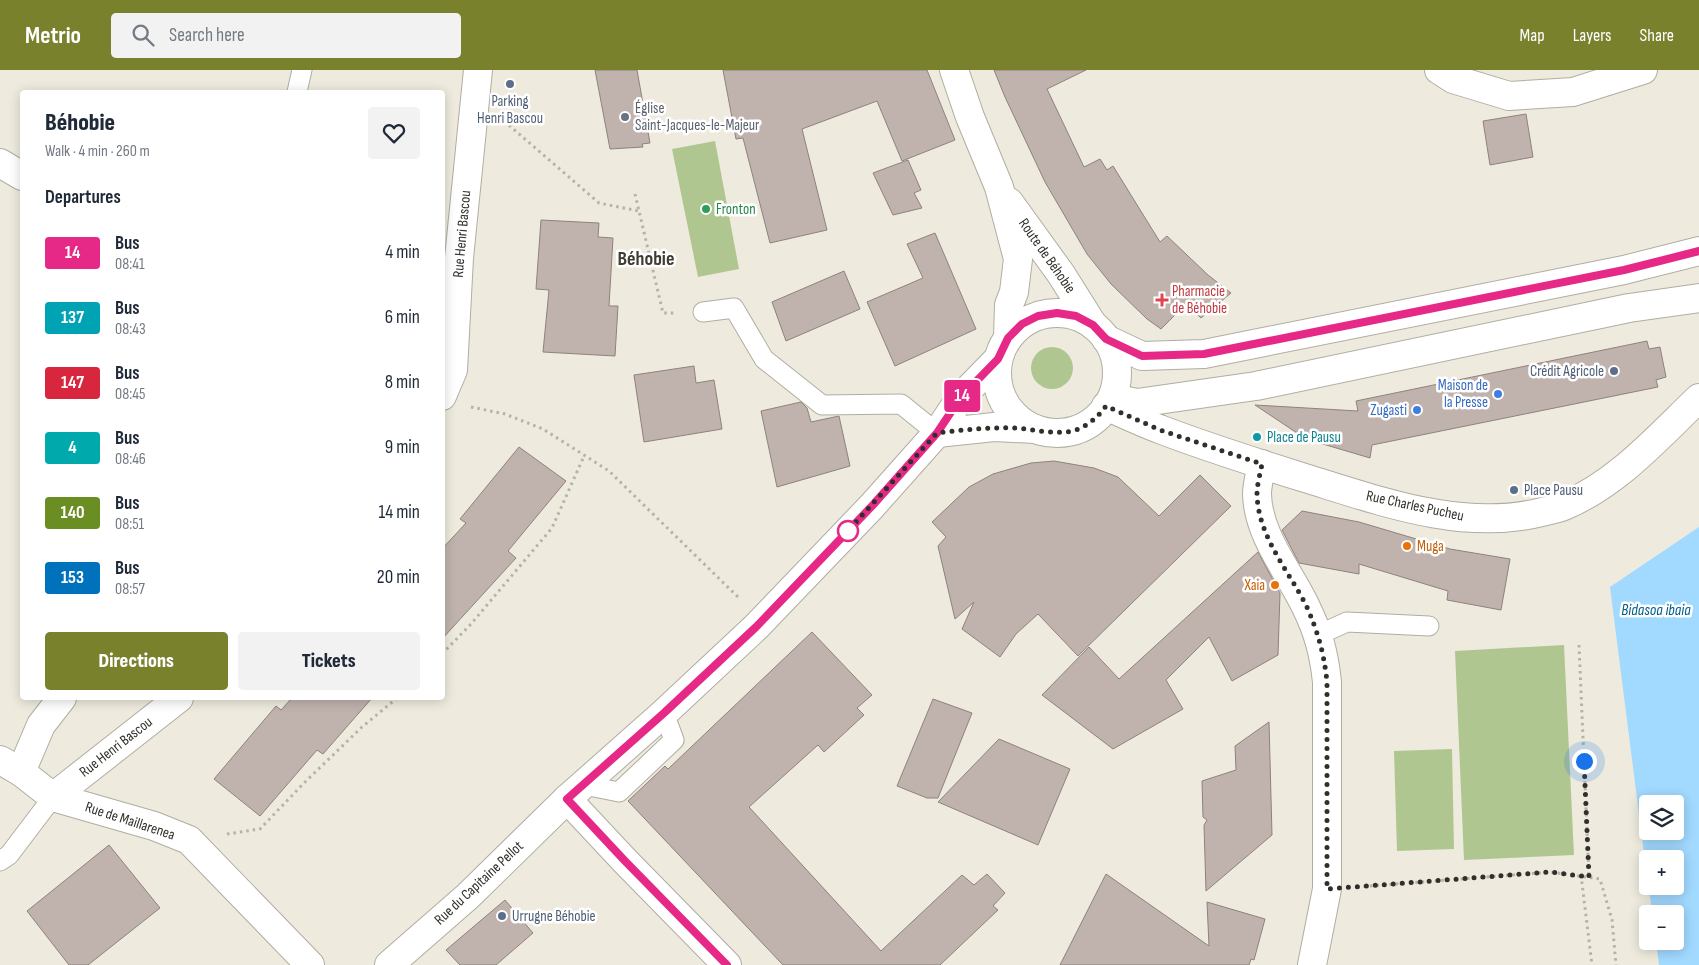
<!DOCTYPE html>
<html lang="en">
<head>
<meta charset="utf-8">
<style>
  body { margin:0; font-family:"Sofia Sans Condensed",sans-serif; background:#f2f2f3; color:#1f2937; height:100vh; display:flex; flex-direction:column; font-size:19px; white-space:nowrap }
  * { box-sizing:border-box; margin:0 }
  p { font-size:16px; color:#747a83 }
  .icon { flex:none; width:28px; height:28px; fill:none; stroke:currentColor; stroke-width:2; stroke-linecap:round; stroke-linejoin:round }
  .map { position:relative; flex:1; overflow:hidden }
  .drawer { position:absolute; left:20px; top:20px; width:425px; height:610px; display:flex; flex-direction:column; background:#fff; border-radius:5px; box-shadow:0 2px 12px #0003 }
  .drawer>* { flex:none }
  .badge { padding:0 10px; border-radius:4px; font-size:18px; line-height:32px }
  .tools { position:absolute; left:1639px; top:725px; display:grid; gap:10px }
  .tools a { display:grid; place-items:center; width:45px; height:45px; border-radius:5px; background:#fff; box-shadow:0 2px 12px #0003; font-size:25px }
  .you { position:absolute; width:25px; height:25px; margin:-12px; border:4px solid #fff; border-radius:50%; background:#1a73e8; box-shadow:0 0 0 8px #1a73e833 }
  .map>.badge { position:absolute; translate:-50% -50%; box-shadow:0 0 0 2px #fff }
  h2 { padding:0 25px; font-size:19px; line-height:45px }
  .round { display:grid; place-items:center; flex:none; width:52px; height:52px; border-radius:5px; background:#f2f2f3 }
  .overview { display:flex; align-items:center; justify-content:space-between; height:85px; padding:0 25px }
  h1 { font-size:24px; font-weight:800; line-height:38px }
  .button { display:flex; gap:10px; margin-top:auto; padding:10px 25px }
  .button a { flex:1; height:58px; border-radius:5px; background:#79812d; color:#fff; font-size:20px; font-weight:800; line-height:58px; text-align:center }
  .button a+a { background:#f2f2f3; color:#1f2937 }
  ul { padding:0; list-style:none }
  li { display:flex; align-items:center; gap:15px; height:65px; padding:0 25px }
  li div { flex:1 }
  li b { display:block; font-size:19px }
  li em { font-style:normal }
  li .badge { min-width:55px; font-weight:700; text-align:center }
  header { display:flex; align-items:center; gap:30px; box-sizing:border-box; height:70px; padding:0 25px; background:#79812d; color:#fff }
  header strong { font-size:24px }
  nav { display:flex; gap:28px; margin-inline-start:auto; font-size:18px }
  .search { width:350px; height:45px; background:#f2f2f3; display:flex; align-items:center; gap:12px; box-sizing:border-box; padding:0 18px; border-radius:5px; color:#747a83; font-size:19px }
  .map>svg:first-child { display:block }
  .green { fill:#b0c690 }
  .water { fill:#a1d9ff; fill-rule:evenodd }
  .building { fill:#c0b3ae; stroke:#8e827e }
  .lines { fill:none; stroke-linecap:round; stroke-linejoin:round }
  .service-casing { stroke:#b0ada1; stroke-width:21 }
  .minor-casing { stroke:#b0ada1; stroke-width:30 }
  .primary-casing { stroke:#b0ada1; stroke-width:30 }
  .path { stroke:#b5b2a8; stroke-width:3; stroke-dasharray:2.5 4; stroke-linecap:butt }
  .service { stroke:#fff; stroke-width:19 }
  .minor { stroke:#fff; stroke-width:28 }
  .primary { stroke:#fff; stroke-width:28 }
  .line-casing { stroke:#fff; stroke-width:11 }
  .line { stroke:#e62987; stroke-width:8 }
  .walk { stroke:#302f2a; stroke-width:5; stroke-dasharray:0 9 }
  .service-dot { fill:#5c6f8a; stroke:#fff; stroke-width:2 }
  .worship-dot { fill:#6b7280; stroke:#fff; stroke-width:2 }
  .leisure-dot { fill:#2e9e5b; stroke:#fff; stroke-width:2 }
  .health-dot { fill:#e0444e; stroke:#fff; stroke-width:2 }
  .shop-dot { fill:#3f7fe0; stroke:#fff; stroke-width:2 }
  .culture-dot { fill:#0f9aa8; stroke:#fff; stroke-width:2 }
  .stop-dot { fill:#fff; stroke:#e62987; stroke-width:2.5 }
  .food-dot { fill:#e8710a; stroke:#fff; stroke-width:2 }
  .labels { text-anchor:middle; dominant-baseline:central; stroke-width:5; stroke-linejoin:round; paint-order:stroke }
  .service-label { font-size:15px; fill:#4e5e75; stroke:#fff; text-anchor:start }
  .worship-label { font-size:15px; fill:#5b616d; stroke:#fff; text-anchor:start }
  .leisure-label { font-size:15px; fill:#27864d; stroke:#fff; text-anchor:start }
  .street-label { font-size:15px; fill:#302f2a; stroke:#fff }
  .health-label { font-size:15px; fill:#be3a42; stroke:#fff; text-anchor:start }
  .shop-label { font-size:15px; fill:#366cbe; stroke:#fff; text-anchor:end }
  .culture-label { font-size:15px; fill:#0d838f; stroke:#fff; text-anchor:start }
  .food-label { font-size:15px; fill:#c56008; stroke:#fff; text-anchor:start }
  .water-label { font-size:16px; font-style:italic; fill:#005e89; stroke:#fff }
  .district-label { font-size:20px; font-weight:bold; fill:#3f3d33; stroke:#fff }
</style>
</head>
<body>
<header>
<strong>Metrio</strong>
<div class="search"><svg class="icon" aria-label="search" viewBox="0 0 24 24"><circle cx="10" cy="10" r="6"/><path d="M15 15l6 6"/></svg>Search here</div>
<nav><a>Map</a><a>Layers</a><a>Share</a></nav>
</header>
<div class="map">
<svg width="1699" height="895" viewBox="0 0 1699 895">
  <rect width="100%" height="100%" fill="#eeebde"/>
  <!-- green -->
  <g class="green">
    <path d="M715 71 739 199 698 207 672 79Z"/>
    <circle cx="1052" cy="298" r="21"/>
    <path d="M1564 575 1574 785 1464 790 1455 581Z"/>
    <path d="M1452 679 1454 779 1397 781 1394 681Z"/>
  </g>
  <!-- water -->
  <path class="water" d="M1699 457V895H1659L1656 871H1675V844H1652L1649 816H1675V789H1648L1647 807 1610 517ZM1648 734H1675V761H1648Z"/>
  <!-- building -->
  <g class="building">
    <path d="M595 0H637L650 73 642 74 643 77 610 79Z"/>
    <path d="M723 0H927L955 70 902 91 877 31 802 59 827 160 770 173 743 68 736 69Z"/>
    <path d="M994 0H1086L1047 19 1084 97 1100 89 1107 100 1113 96 1160 172 1167 166 1208 205 1231 223 1201 248 1186 234 1161 259 1147 249 1111 214 1087 184 1045 112 1005 27Z"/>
    <path d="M1526 44 1533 87 1490 95 1483 51Z"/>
    <path d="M908 90 921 120 914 123 922 138 893 145 873 103Z"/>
    <path d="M541 150 599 153 598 167 613 168 609 236H618L615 286 543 282 549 220 536 219Z"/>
    <path d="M935 163 976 259 895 296 867 232 923 208 907 174Z"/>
    <path d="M844 201 860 239 786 271 772 232Z"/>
    <path d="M1647 271 1649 279 1660 277 1666 307 1656 310 1658 317 1372 375 1370 388 1306 369 1255 335 1358 341 1356 331Z"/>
    <path d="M694 296 696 313 714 310 722 359 644 372 634 305Z"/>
    <path d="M801 332 807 338 811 352 839 346 850 396 777 417 761 341Z"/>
    <path d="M519 377 566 411 508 481 516 488 442 569V479L466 453 460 449Z"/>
    <path d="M1054 391 1094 398 1118 407 1159 446 1200 405 1231 436 1078 586 1038 544 1016 564 1000 587 962 559 974 532 955 549 938 476 946 467 932 452 969 417 993 404 1031 393Z"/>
    <path d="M1302 441 1359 452 1450 479 1510 489 1501 540 1447 530 1448 521 1359 494V504L1299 493 1282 460Z"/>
    <path d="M1258 482 1280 523 1278 585 1232 611 1209 567 1166 610 1183 639 1113 679 1042 625 1089 577 1119 609Z"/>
    <path d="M812 562 872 625 857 638 864 645 824 682 818 675 749 737 881 881 962 805 974 815 987 804 1005 823 993 836 998 840 940 895H783L628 731 665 696 668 699Z"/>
    <path d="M292 628H372L323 684 317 680 260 746 214 709 276 636 281 640Z"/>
    <path d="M933 629 972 643 938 728H927L897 716Z"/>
    <path d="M1269 652 1272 765 1206 821 1204 755 1207 750 1203 747 1202 711 1236 700 1235 676Z"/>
    <path d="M999 669 1070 699 1038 775 938 732Z"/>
    <path d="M109 775 160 838 88 895H69L27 841Z"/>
    <path d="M1106 804 1209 876 1207 832 1265 849 1254 890 1251 889 1249 895H1060Z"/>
    <path d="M505 830 533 863 496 895H460L446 880Z"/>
  </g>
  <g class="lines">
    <!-- service casing -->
    <g class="service-casing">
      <g id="service">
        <path d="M297 22 302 0"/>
        <path d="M703 242 734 238 764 289 822 335 901 334 937 363"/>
        <path d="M1318 565 1347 552 1429 556"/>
        <path d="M584 715 619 722 674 670 664 643"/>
        <path d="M0 791 9 785 53 727"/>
      </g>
    </g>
    <!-- minor casing -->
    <g class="minor-casing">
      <g id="minor">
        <path d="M1439 0 1453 9 1509 26 1573 22 1643 0"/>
        <path d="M0 93 22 106"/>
        <path d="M442 326 453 300 459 188 478 0"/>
        <path d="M1106 336C1124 344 1143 353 1162 360 1209 378 1257 393 1305 408 1380 431 1463 462 1542 442 1549 440 1557 439 1564 436 1618 413 1657 368 1699 328"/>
        <path d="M1262 394C1260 404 1257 415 1257 424 1258 465 1288 500 1305 535 1318 561 1324 583 1327 612V819L1312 895"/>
        <path d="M62 628 41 655 21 702 53 727 154 756 189 770 310 895"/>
        <path d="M0 690 21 702"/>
        <path d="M53 727 179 628"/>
        <path d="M567 729 625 791 727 895"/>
      </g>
    </g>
    <!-- primary casing -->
    <g class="primary-casing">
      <g id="primary">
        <path d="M954 0 970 47 999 117 1018 189 1014 222 1009 235 1008 268"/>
        <path d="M1009 132 1061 204 1093 255"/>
        <circle cx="1057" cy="303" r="60"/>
        <path d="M1106 269 1142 286 1204 284 1624 200 1699 181"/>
        <path d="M1112 328 1137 333 1256 316 1629 238 1699 228"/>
        <path d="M937 363 994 357 1035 359"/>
        <path d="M389 895 468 826 567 729 664 643 756 557 872 436 937 363 961 327 998 289"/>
      </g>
    </g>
    <!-- path -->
    <g class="path">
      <path d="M504 51 599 133 639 141"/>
      <path d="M635 124 663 243H677"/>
      <path d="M471 337 505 344 543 359 609 401 740 529"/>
      <path d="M1579 575 1589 807"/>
      <path d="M442 584 471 554 552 458 584 386"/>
      <path d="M227 764 260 759 303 714 362 657 397 628"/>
      <path d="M1581 805 1592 895"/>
      <path d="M1357 817 1550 802 1600 809 1612 850 1616 895"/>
    </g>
    <!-- service -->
    <use href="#service" class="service"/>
    <!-- minor -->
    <use href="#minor" class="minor"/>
    <!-- primary -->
    <use href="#primary" class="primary"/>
  </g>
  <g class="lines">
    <!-- line casing -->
    <g class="line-casing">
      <path id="line" d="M727 895 625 791 567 729 664 643 756 557 872 436 937 363 961 327 998 289 1008 268 1022 254 1038 246 1057 243 1076 246 1093 255 1106 269 1142 286 1204 284 1624 200 1699 181"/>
    </g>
    <!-- line -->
    <use href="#line" class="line"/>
    <!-- walk -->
    <path class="walk" d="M848 461 846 463 937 363C963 360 988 357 1014 358 1034 359 1053 365 1072 361 1086 358 1098 347 1106 336L1160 360 1262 394C1260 404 1257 415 1257 424 1258 466 1288 500 1306 535 1318 562 1324 583 1327 612V819L1550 802 1589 807 1584 691"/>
  </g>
  <!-- markers -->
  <g class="service-dot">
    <circle cx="510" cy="14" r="5"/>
    <circle cx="1614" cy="301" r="5"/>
    <circle cx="1514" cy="420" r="5"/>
    <circle cx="502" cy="846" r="5"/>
  </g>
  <circle class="worship-dot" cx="625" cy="47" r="5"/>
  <circle class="leisure-dot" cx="706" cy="139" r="5"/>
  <path class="health-dot" d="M1159.5 222.5h5v5h5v5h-5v5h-5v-5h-5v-5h5z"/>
  <g class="shop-dot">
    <circle cx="1498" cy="324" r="5"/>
    <circle cx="1417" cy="340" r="5"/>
  </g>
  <circle class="culture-dot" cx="1257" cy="367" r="5"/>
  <circle class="stop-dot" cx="848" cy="461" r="10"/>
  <g class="food-dot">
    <circle cx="1407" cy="476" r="5"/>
    <circle cx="1275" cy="515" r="5"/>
  </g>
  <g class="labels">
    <!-- service labels -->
    <g class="service-label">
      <text x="510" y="31" text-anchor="middle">Parking<tspan x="510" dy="17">Henri Bascou</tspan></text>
      <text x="1604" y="301" text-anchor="end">Crédit Agricole</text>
      <text x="1524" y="420">Place Pausu</text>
      <text x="512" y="846">Urrugne Béhobie</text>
    </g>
    <!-- worship labels -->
    <g class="worship-label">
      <text x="635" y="38">Église<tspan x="635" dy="17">Saint-Jacques-le-Majeur</tspan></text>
    </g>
    <!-- leisure labels -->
    <g class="leisure-label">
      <text x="716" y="139">Fronton</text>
    </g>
    <!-- street labels -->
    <g class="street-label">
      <text transform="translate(462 164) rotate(-85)">Rue Henri Bascou</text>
      <text transform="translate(1047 186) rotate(55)">Route de Béhobie</text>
      <text transform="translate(1415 436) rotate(12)">Rue Charles Pucheu</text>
      <text transform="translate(116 677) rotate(-38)">Rue Henri Bascou</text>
      <text transform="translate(130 751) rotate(18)">Rue de Maillarenea</text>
      <text transform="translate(479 813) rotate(-43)">Rue du Capitaine Pellot</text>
    </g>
    <!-- health labels -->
    <g class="health-label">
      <text x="1172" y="221">Pharmacie<tspan x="1172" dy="17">de Béhobie</tspan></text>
    </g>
    <!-- shop labels -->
    <g class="shop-label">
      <text x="1488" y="315">Maison de<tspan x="1488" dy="17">la Presse</tspan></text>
      <text x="1407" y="340">Zugasti</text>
    </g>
    <!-- culture labels -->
    <g class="culture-label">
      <text x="1267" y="367">Place de Pausu</text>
    </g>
    <!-- food labels -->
    <g class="food-label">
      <text x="1417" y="476">Muga</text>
      <text x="1265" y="515" text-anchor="end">Xaia</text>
    </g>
    <!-- water labels -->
    <g class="water-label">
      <text x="1656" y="540">Bidasoa ibaia</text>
    </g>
    <!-- district labels -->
    <g class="district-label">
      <text x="646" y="189">Béhobie</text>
    </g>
  </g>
</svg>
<div class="tools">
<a><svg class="icon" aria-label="layers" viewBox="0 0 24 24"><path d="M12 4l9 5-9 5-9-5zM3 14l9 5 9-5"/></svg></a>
<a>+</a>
<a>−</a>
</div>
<div class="you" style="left:1584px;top:691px"></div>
<b class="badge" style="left:962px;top:326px;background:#e62987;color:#fff">14</b>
<section class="drawer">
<div class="overview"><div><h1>Béhobie</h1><p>Walk · 4 min · 260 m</p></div><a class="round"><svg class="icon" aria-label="heart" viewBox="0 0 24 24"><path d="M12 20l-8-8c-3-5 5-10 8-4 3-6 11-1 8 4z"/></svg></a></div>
<h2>Departures</h2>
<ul>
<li><span class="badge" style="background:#e62987;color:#fff">14</span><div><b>Bus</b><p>08:41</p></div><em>4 min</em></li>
<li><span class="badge" style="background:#00a3b4;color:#fff">137</span><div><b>Bus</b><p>08:43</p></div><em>6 min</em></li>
<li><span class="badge" style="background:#d7263d;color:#fff">147</span><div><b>Bus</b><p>08:45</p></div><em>8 min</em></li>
<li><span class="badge" style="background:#00a9ab;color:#fff">4</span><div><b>Bus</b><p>08:46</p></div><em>9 min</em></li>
<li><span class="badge" style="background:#6b8e23;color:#fff">140</span><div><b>Bus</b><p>08:51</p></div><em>14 min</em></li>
<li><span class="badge" style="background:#0072bc;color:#fff">153</span><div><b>Bus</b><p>08:57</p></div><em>20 min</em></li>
</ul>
<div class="button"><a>Directions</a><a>Tickets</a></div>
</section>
</div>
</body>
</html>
